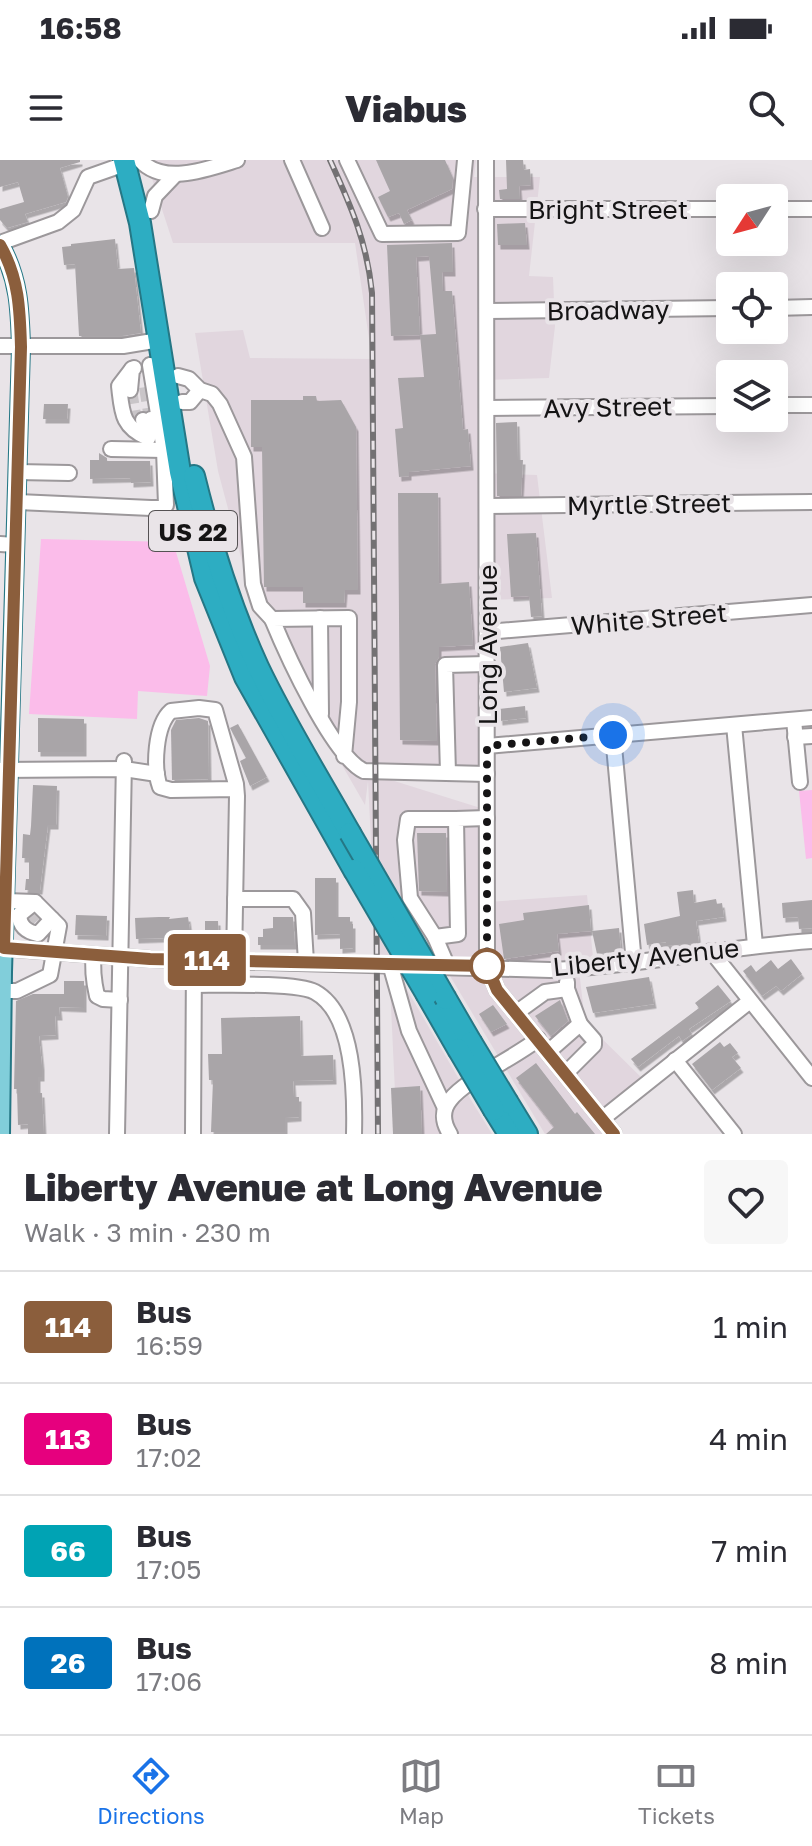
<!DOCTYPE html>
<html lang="en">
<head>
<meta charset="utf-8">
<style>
  body { margin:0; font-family:"Golos Text",sans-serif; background:#f7f7f7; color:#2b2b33; height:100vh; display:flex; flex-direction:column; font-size:30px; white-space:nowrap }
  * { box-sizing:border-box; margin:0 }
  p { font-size:26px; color:#7c7c81 }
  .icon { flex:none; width:44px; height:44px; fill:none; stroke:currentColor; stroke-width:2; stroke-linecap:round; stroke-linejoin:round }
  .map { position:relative; height:974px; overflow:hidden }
  .sheet { display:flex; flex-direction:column; background:#fff; flex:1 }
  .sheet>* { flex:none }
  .badge { padding:0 16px; border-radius:6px; font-size:28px; line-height:52px }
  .needle { width:52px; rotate:234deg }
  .fabs { position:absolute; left:716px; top:24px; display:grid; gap:16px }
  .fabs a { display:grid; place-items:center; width:72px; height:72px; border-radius:8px; background:#fff; box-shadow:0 8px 32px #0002; font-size:40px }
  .you { position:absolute; width:40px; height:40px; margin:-20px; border:6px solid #fff; border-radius:50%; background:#1a73e8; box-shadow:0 0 0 12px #1a73e833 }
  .map>.badge { position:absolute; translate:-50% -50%; box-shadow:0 0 0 4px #fff }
  .round { display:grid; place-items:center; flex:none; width:84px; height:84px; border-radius:8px; background:#f7f7f7 }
  .head { display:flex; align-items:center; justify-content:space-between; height:136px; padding:0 24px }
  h1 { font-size:38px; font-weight:800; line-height:60px }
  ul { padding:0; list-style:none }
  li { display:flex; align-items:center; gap:24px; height:112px; padding:0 24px; border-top:2px solid #e1e1e2 }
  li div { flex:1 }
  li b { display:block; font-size:30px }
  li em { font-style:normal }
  li .badge { min-width:88px; font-weight:700; text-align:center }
  .status { display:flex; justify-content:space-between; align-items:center; height:56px; padding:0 40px; background:#fff; direction:ltr }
  .status svg { height:22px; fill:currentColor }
  header { display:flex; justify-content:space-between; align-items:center; height:104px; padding:0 24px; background:#fff; font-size:36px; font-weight:800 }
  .tabs { display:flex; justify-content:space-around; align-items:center; height:112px; border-top:2px solid #e1e1e2; background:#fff; font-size:22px; color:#7c7c81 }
  .tabs a { display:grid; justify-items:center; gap:4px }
  .tabs .selected { color:#1a73e8 }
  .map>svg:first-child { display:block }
  .built { fill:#e1d6de }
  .green { fill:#fbbcea }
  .building { fill:#a9a5a8; filter:url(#shadow) }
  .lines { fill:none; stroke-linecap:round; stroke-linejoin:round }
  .minor-tunnel { stroke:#c9c5c8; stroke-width:14; stroke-dasharray:14 7; stroke-linecap:butt }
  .minor-casing { stroke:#9c989b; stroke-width:18 }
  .major-casing { stroke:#257785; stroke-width:20 }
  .highway-casing { stroke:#257785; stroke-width:24 }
  .minor { stroke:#fff; stroke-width:14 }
  .major { stroke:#81ceda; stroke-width:16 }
  .highway { stroke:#2dadc2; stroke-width:20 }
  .rail-casing { stroke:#737173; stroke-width:6 }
  .rail { stroke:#e9e4e8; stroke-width:3; stroke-dasharray:9; stroke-linecap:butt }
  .highway-bridge-casing { stroke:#257785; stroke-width:24; stroke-linecap:butt }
  .highway-bridge { stroke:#2dadc2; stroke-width:20 }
  .line-casing { stroke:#fff; stroke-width:18 }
  .line { stroke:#8b5e3c; stroke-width:12 }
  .walk { stroke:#151415; stroke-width:8; stroke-dasharray:0 14.4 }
  .stop-dot { fill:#fff; stroke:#8b5e3c; stroke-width:4 }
  .labels { text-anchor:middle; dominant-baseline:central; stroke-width:8; stroke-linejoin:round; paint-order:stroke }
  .shield { fill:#e9e4e8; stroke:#555254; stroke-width:2 }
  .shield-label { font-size:24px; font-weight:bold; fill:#151415 }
  .street-label { font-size:26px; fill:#151415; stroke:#e9e4e8 }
</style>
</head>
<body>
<div class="status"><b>16:58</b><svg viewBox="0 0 49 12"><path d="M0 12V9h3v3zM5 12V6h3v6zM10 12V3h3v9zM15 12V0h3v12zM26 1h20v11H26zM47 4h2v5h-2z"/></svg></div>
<header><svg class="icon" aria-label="menu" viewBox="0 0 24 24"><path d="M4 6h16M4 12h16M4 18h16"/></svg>Viabus<svg class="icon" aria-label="search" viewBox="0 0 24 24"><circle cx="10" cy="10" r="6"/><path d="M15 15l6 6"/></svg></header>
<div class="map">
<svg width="812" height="974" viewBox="0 0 812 974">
  <defs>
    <filter id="shadow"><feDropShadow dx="2.5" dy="4.5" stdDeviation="0" flood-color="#0004"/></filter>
  </defs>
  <rect width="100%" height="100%" fill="#e9e4e8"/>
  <!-- built -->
  <g class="built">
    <path d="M146 0H476L474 17H540L529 116 553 117 555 166 549 218 483 220V313L537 315 552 438 483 440 484 615 372 614 487 650V742L587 735 593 798 578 801 585 862 647 923 601 959 613 974H545L444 806 377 804 368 621 365 645 308 546 242 401 218 311 195 173 243 170 250 198 372 199 355 83H173Z"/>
    <path d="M402 821 471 940 492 974H397L390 826Z"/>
  </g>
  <!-- green -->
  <g class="green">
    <path d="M41 379 173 382 210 506 207 536 138 531 137 559 29 554Z"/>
    <path d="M812 630V698L806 699 799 631Z"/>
  </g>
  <!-- building -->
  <g class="building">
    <path d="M0 0H80V2L60 8 68 37 66 42 25 54 28 62 7 68 0 60V49L24 42 18 22 0 27Z"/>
    <path d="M376 0H445L453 18 452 29 407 50 412 60 404 64 399 53 388 57 378 37 390 31Z"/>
    <path d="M506 0H523L524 10 530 9 531 25 519 26 520 39H500L499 30 507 29Z"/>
    <path d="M525 63 527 85H498L497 64Z"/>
    <path d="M115 79 118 109 134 108 141 173 122 176H79L75 104 64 105 62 87 71 86V84Z"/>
    <path d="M452 83 453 112H442L443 131H452L463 270 468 269 471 306 409 312V316L399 317 395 269 403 268 398 218 424 217 420 175 436 174 429 96 416 97 420 175 391 176 387 85Z"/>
    <path d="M303 236H316L317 241 341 240 356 267 358 430H345L344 443H303V427H264L262 287H251V240H303Z"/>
    <path d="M44 244H68L67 259H43Z"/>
    <path d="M517 262 518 300H523L521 336H497L496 263Z"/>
    <path d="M99 293 107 298V301H150L151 322 131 323V318L90 319V300H99Z"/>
    <path d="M398 333H438L439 424 469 422 473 485 439 487V497L435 504 437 581 400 580Z"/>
    <path d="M536 373 542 456 531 457 529 436 511 437 507 374Z"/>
    <path d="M528 483 537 528 504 532 500 487Z"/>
    <path d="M525 546 526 558 500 561 499 549Z"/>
    <path d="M38 558 84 559V592H38Z"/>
    <path d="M199 558 208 561 209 619 172 620 171 570 176 560Z"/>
    <path d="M238 564 267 617 250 626 240 601 246 598 230 568Z"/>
    <path d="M33 625 57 626 56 665H48L40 730H25L26 719H29V698H22L23 674 30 675 31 666Z"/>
    <path d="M417 673H446L447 732 419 731Z"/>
    <path d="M315 718H336V757H350V764H353V788L340 789V774L315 775Z"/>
    <path d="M693 730 694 743 716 739 717 744 722 743 724 757 696 761 699 783 666 786V782L647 785 644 764 680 756 677 732Z"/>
    <path d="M812 740V768L799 769 798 757 783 758 782 743Z"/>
    <path d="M589 745 591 771 557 774 559 791 504 799 499 764 524 760 523 753Z"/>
    <path d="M76 755 107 756 106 776 75 775Z"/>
    <path d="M159 757H170L169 759 188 757 191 777 136 779 135 758Z"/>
    <path d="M273 757H293L295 785H258V777H263V769L273 768Z"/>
    <path d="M205 761H218L219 782 202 783V779H200L199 770H205Z"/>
    <path d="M619 768 621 792 597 794 592 771Z"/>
    <path d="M791 799 802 814 781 831 776 826 762 836 743 811 751 805 756 812 771 800 778 809Z"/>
    <path d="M649 817 654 844 593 853 586 827Z"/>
    <path d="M64 821H84V848L59 847 60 856H55L56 875 39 876 42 906V917H38V933H42L44 974H28V964L18 965 17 929H14L16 841 33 834H64Z"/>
    <path d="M718 825 731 841 689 869 692 874 682 881 679 876 638 907 631 899 699 848 695 843Z"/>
    <path d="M560 840 568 861 551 876 535 856Z"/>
    <path d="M493 845 507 864 491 872 479 854Z"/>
    <path d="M300 856 301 896 333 895 334 920 293 921 294 937H299V957L285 958V972H211L213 920H209L208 894H222L221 858Z"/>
    <path d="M720 882 724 887 730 883 738 893 732 897 741 908 712 930 692 904Z"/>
    <path d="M536 903 575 954 577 952 595 974H546L554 967 516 918Z"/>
    <path d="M420 926 422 974H393L391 928Z"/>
  </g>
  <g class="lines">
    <!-- minor-tunnel -->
    <g class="minor-tunnel">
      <path d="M146 227 151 259"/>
      <path d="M130 230 135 261"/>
      <path d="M30 753 37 761"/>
    </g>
    <!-- minor casing -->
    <g class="minor-casing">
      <g id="minor">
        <path d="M140 0C163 26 208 9 237 0"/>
        <path d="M292 0 322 68"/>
        <path d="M347 0 382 74 458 73 465 0"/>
        <path d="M486 0 487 806 497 830 614 974"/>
        <path d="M485 49H730"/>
        <path d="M774 49H812"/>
        <path d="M151 51 155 36 176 14"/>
        <path d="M0 83 58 62 73 50 88 17 125 4"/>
        <path d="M774 148 812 147"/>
        <path d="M487 151 730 148"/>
        <path d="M0 186H123L159 180"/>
        <path d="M132 209 119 226C122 251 121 267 148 278"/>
        <path d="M178 216 189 219 200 230 212 234 220 244 244 297 253 424 260 446 272 459"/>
        <path d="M130 230 132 209 134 208"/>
        <path d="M182 242H190L200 230"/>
        <path d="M774 245H812"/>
        <path d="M487 248 730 246"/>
        <path d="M143 260 148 278 151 259"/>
        <path d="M111 289 164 290"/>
        <path d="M18 312 69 313"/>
        <path d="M18 342 151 348H162L166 345 164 290 150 205"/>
        <path d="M487 346 812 342"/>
        <path d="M0 384 16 385"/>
        <path d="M320 458 321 554"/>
        <path d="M487 472 812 445"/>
        <path d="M794 560 800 622"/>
        <path d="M734 565 755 785"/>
        <path d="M613 575 634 803"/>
        <path d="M795 577 812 576"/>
        <path d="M487 586 812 558"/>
        <path d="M344 596 349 542V458L272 459C286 493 333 597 364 611L487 614"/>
        <path d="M0 610 124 609 157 614"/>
        <path d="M448 613 445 505 487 504"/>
        <path d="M235 739H293L303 753 306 802"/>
        <path d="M35 742 19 755C20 767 27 772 38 774L52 759"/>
        <path d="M435 777 458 774 456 659 487 658"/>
        <path d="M0 788 150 799 550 810C638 806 724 787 812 781"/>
        <path d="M711 791 812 918"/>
        <path d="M94 795C92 808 94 823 97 836L103 839 120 840"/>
        <path d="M234 801 237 636 236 624 215 550 199 548 171 551C155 565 153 608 160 627L171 630 236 629"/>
        <path d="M390 804 409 871 445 948"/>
        <path d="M447 805 435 777 410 738 405 680 408 659H456"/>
        <path d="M193 825C219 825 296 822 315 832 355 854 355 934 354 974"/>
        <path d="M3 831H17L50 815 59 766 35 742 6 741"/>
        <path d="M516 853 545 832 567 829V822"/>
        <path d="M548 892 580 864 567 829"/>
        <path d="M675 900 734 974"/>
        <path d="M565 914 594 885V880L580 864"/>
        <path d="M602 959 750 841"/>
        <path d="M117 974 124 601"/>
        <path d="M193 974 194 800"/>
        <path d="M450 974C443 963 441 951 450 940 465 920 516 897 538 879"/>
      </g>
    </g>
    <!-- major casing -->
    <g class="major-casing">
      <path id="major" d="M0 85C19 118 20 150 21 187L3 812 1 974"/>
    </g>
    <!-- highway casing -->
    <g class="highway-casing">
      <g id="highway">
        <path d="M124 0 140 63 180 312 205 418 245 517 354 710"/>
        <path d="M194 316C210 381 230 446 258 507 285 564 319 618 350 673"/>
        <path d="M427 835 458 889"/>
        <path d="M446 839 471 882"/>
        <path d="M508 943 527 974"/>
        <path d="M494 950 509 974"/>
      </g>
    </g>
    <!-- minor -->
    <use href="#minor" class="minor"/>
    <!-- major -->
    <use href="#major" class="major"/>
    <!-- highway -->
    <use href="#highway" class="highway"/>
    <!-- rail casing -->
    <g class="rail-casing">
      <path id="rail" d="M330 0C351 46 367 82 372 133L378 974"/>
    </g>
    <!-- rail -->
    <use href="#rail" class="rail"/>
    <!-- highway-bridge casing -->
    <g class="highway-bridge-casing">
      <g id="highway-bridge">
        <path d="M350 673 446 839"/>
        <path d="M354 710 427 835"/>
        <path d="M471 882 508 943"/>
        <path d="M458 889 494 950"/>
      </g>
    </g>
    <!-- highway-bridge -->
    <use href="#highway-bridge" class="highway-bridge"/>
  </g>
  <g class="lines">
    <!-- line casing -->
    <g class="line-casing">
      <path id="line" d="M0 85C19 118 20 150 21 187L4 788 150 799 487 806 497 830 614 974"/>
    </g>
    <!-- line -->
    <use href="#line" class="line"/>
    <!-- walk -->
    <path class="walk" d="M487 806V586L613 575"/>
  </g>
  <!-- markers -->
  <circle class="stop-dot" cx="487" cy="806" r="16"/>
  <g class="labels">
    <!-- shield labels -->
    <rect class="shield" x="149" y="351" width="88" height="40" rx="6"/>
    <g class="shield-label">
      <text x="193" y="371">US 22</text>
    </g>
    <!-- street labels -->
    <g class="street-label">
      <text x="608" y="49">Bright Street</text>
      <text transform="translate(608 150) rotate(-1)">Broadway</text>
      <text transform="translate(608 247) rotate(-1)">Avy Street</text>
      <text transform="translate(649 344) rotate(-1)">Myrtle Street</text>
      <text transform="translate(649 459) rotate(-5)">White Street</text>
      <text transform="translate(487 485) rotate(-90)">Long Avenue</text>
      <text transform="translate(646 797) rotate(-6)">Liberty Avenue</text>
    </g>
  </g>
</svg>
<div class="fabs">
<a><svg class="needle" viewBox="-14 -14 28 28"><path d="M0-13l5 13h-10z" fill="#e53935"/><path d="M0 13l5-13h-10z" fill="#7c7c81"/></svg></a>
<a><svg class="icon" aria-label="locate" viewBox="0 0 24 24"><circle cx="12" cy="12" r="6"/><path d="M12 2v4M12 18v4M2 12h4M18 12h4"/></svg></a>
<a><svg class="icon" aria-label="layers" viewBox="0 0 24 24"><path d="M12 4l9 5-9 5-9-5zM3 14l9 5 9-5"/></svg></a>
</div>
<div class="you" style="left:613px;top:575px"></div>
<b class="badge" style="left:207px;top:800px;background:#8b5e3c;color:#fff">114</b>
</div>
<section class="sheet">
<div class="head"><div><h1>Liberty Avenue at Long Avenue</h1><p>Walk · 3 min · 230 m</p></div><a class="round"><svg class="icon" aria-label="heart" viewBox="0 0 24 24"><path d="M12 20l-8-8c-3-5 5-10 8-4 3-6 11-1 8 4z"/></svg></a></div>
<ul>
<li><span class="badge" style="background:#8b5e3c;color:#fff">114</span><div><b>Bus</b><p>16:59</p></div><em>1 min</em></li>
<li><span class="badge" style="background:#e6007e;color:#fff">113</span><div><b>Bus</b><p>17:02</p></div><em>4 min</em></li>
<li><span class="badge" style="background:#00a3b4;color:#fff">66</span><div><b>Bus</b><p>17:05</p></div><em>7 min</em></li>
<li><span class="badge" style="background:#0072bc;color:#fff">26</span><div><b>Bus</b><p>17:06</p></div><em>8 min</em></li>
</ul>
</section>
<nav class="tabs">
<a class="selected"><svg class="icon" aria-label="directions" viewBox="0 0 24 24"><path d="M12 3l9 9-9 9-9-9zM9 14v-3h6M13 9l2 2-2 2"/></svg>Directions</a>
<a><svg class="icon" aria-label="map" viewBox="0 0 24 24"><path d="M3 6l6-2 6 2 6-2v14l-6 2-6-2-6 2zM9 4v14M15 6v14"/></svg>Map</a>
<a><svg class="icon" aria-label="tickets" viewBox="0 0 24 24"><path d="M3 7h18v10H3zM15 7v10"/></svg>Tickets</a>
</nav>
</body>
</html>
